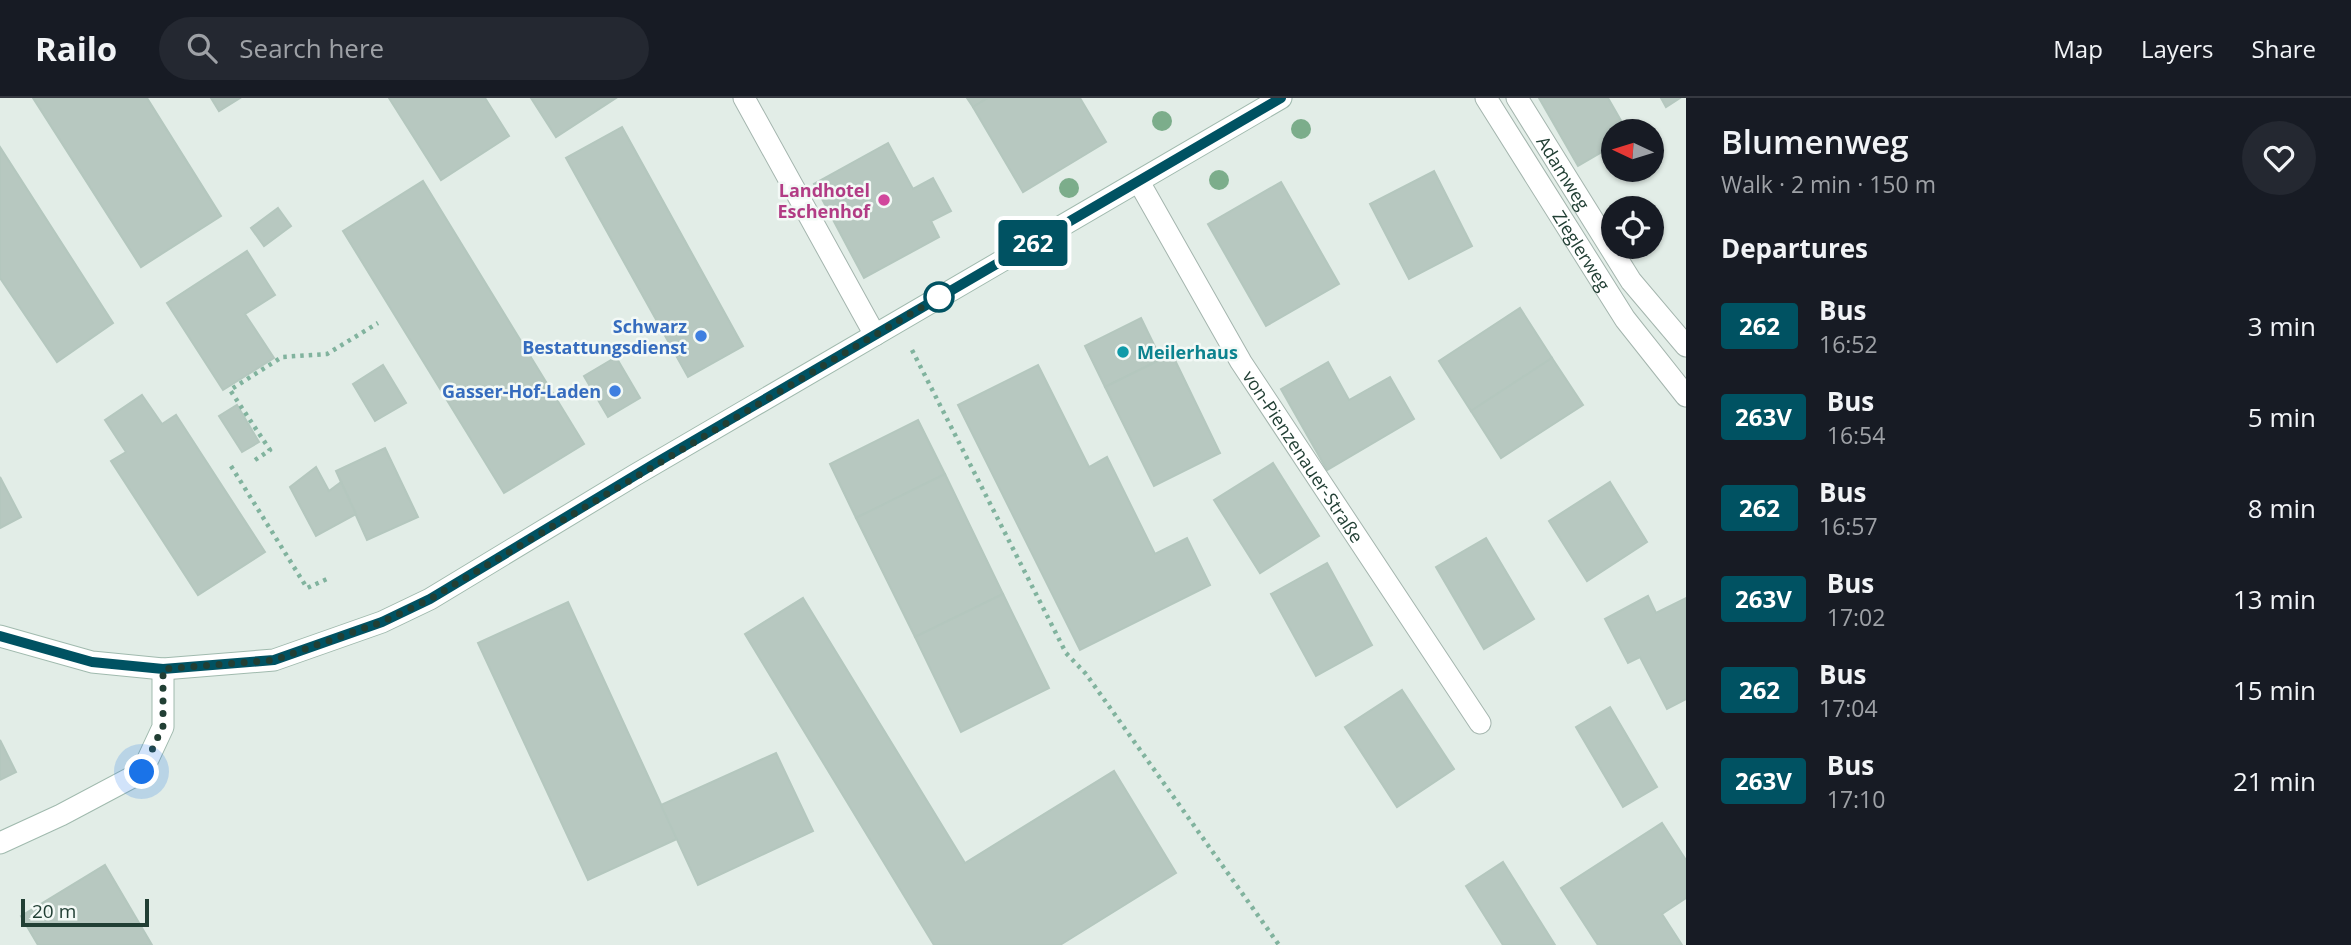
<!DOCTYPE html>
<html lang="en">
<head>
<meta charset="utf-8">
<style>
  body { margin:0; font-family:"Open Sans",sans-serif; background:#242831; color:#f1f3f6; height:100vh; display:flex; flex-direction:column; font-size:26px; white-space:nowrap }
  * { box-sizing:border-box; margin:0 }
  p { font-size:23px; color:#9ea1a6 }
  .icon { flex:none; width:38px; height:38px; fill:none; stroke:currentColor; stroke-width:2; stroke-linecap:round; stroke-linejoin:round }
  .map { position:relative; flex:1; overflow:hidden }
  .drawer { display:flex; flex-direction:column; background:#171b24; width:665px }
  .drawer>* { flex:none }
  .badge { padding:0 14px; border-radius:5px; font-size:24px; line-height:46px }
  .needle { width:46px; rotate:274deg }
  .fabs { position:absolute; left:1601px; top:21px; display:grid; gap:14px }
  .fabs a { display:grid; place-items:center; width:63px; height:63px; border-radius:50%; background:#171b24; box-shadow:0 2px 5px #0004; font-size:35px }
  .scale { position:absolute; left:21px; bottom:18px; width:128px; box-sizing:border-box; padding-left:7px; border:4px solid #213f34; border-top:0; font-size:19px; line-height:24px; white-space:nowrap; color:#213f34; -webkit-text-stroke:5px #f3f9f6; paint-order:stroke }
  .you { position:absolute; width:35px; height:35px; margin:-18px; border:5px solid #fff; border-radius:50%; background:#1a73e8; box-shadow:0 0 0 10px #1a73e833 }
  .map>.badge { position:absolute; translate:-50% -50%; box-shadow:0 0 0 4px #fff }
  h2 { padding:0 35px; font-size:26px; line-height:63px }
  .round { display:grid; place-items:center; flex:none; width:74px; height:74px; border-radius:37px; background:#242831 }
  .headline { display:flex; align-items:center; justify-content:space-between; height:119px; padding:0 35px }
  h1 { font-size:33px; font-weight:600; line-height:52px }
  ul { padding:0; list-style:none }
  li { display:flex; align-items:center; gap:21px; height:91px; padding:0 35px }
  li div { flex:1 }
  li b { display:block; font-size:26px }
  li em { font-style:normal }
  li .badge { min-width:77px; font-weight:700; text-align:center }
  header { display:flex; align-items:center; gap:42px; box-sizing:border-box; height:98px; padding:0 35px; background:#171b24; border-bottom:2px solid #363941 }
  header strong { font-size:33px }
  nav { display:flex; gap:38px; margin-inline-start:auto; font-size:24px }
  .search { width:490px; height:63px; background:#242831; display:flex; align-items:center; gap:18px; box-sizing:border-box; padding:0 24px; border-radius:38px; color:#9ea1a6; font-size:26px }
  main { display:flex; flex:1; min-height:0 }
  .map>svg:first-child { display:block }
  .building { fill:#b7c8c0; stroke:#b4c7be; stroke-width:2 }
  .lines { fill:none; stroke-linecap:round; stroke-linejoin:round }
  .lane-casing { stroke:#a4b5ae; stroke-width:23 }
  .street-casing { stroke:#a4b5ae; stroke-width:23 }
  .secondary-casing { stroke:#a0baae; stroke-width:23 }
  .path { stroke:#81b39e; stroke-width:4.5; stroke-dasharray:3.5 5; stroke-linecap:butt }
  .lane { stroke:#fff; stroke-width:21 }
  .street { stroke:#fff; stroke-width:21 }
  .secondary { stroke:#fff; stroke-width:21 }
  .tree { fill:#7cad8b }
  .line-casing { stroke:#fff; stroke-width:16 }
  .line { stroke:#005262; stroke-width:10 }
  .walk { stroke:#213f34; stroke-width:7; stroke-dasharray:0 12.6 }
  .hotel-dot { fill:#d1479c; stroke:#f3f9f6; stroke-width:2.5 }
  .stop-dot { fill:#fff; stroke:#005262; stroke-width:3.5 }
  .shop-dot { fill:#3f7fe0; stroke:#f3f9f6; stroke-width:2.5 }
  .culture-dot { fill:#0f9aa8; stroke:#f3f9f6; stroke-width:2.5 }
  .labels { text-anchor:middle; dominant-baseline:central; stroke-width:5; stroke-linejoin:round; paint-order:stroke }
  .street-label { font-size:18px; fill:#213f34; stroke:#f3f9f6 }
  .hotel-label { font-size:18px; font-weight:bold; fill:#b23c85; stroke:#f3f9f6; text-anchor:end }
  .shop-label { font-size:18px; font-weight:bold; fill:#366cbe; stroke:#f3f9f6; text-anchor:end }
  .culture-label { font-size:18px; font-weight:bold; fill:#0d838f; stroke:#f3f9f6; text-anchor:start }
</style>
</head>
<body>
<header>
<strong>Railo</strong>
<div class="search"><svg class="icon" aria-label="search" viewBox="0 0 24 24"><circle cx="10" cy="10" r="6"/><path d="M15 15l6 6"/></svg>Search here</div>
<nav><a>Map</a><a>Layers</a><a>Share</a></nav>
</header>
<main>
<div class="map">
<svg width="1686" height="847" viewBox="0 0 1686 847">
  <rect width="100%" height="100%" fill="#e2ede7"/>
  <!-- building -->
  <g class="building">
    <path d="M33 0H147L221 118 141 169Z"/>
    <path d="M211 0H240L219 13Z"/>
    <path d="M389 0H485L509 38 441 82Z"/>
    <path d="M531 0H616L556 39Z"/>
    <path d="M967 0H988L973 9Z"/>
    <path d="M988 0H1080L1106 44 1023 94 973 9Z"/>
    <path d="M1539 0H1608L1627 33H1614V47L1578 68Z"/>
    <path d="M1661 0H1680L1666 9Z"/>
    <path d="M622 29 743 248 688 279 566 60Z"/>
    <path d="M888 45 913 91 933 80 951 113 931 123 939 139 864 180 814 86Z"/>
    <path d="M0 49 113 225 57 264 0 180Z"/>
    <path d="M1434 73 1472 148 1409 181 1370 106Z"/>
    <path d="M423 83 584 346 504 395 343 133Z"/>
    <path d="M1281 84 1339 186 1266 228 1208 126Z"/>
    <path d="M278 110 291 128 264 148 251 130Z"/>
    <path d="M247 153 275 197 245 216 274 260 223 292 167 205Z"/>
    <path d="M1520 210 1552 260 1471 313 1439 263Z"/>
    <path d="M1141 220 1161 261 1105 289 1085 248Z"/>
    <path d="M1172 256 1220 355 1154 388 1105 289Z"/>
    <path d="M616 259 640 300 608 319 584 278Z"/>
    <path d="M1552 260 1583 307 1501 360 1471 313Z"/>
    <path d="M1328 264 1349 302 1390 279 1414 321 1327 372 1281 291Z"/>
    <path d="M383 267 406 305 375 323 353 286Z"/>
    <path d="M1038 267 1089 369 1107 359 1155 456 1187 440 1210 487 1080 552 958 307Z"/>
    <path d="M142 297 162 326 176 317 265 454 198 497 111 363 126 354 105 322Z"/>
    <path d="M237 307 259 344 242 354 219 318Z"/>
    <path d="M918 322 945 376 856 420 830 366Z"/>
    <path d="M385 350 418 419 367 442 336 373Z"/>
    <path d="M1273 365 1319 438 1260 475 1214 402Z"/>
    <path d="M316 369 329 393 341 384 356 416 316 438 290 389Z"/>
    <path d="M945 376 1003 496 915 539 856 420Z"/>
    <path d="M0 379 21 419 0 430Z"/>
    <path d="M1610 384 1647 444 1587 483 1549 423Z"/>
    <path d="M1486 440 1534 521 1484 551 1436 469Z"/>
    <path d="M1327 465 1372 547 1316 578 1271 496Z"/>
    <path d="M1003 496 1049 590 961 634 915 539Z"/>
    <path d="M1648 498 1656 515 1686 500V601L1667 611 1640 559 1628 565 1605 521Z"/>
    <path d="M803 500 965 765 1114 673 1176 775 1060 847H934L745 536Z"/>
    <path d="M568 504 677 741 588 782 478 545Z"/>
    <path d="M1402 592 1454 671 1397 709 1345 629Z"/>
    <path d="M1610 609 1657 689 1623 709 1576 629Z"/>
    <path d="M0 642 16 674 0 682Z"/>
    <path d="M776 655 813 733 698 787 661 707Z"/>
    <path d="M1662 725 1686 762V800L1662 816 1682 847H1598L1561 790Z"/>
    <path d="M1503 764 1555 847H1503L1466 788Z"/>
    <path d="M105 767 152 847H38L21 818Z"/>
  </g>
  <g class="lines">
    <!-- lane casing -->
    <g class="lane-casing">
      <g id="lane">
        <path id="s1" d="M1486 0 1625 221 1686 298"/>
        <path id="s2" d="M1517 0 1631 183 1686 248"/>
      </g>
    </g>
    <!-- street casing -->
    <g class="street-casing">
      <g id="street">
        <path d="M744 0 875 237"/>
        <path id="s3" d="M1139 84 1241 264 1480 625"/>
      </g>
    </g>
    <!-- secondary casing -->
    <g class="secondary-casing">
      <g id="secondary">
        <path d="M0 538 92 564 163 571 274 562 382 524 430 501 635 377 1281 0"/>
        <path d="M0 745 61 717 142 674 163 629V571"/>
      </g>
    </g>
    <!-- path -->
    <g class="path">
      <path d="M912 252 1066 555 1086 576 1279 847"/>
      <path d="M255 362 270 352 230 292 282 259 327 256 378 225"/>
      <path d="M231 368 307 490 327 481"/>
    </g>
    <!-- lane -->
    <use href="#lane" class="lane"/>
    <!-- street -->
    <use href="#street" class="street"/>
    <!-- secondary -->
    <use href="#secondary" class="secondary"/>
  </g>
  <!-- trees -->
  <g class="tree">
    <circle cx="1162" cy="23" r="10"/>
    <circle cx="1301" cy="31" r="10"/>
    <circle cx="1219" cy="82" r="10"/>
    <circle cx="1069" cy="90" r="10"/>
  </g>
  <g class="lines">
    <!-- line casing -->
    <g class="line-casing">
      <path id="line" d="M0 538 92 564 163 571 274 562 382 524 430 501 659 363 1281 0"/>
    </g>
    <!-- line -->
    <use href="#line" class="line"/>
    <!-- walk -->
    <path class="walk" d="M142 674 163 628V571L274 562 382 524 430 501 939 199"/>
  </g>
  <!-- markers -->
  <circle class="hotel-dot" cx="884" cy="102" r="7"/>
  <circle class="stop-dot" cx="939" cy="199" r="14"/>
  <g class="shop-dot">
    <circle cx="701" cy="238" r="7"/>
    <circle cx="615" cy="293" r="7"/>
  </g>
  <circle class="culture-dot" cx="1123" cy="254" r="7"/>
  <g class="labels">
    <!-- street labels -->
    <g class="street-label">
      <text stroke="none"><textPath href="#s2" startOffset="88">Adamweg</textPath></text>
      <text stroke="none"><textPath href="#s1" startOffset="180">Zieglerweg</textPath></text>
      <text stroke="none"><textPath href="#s3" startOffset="320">von-Pienzenauer-Straße</textPath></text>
    </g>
    <!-- hotel labels -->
    <g class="hotel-label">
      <text x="870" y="92">Landhotel<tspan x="870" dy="21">Eschenhof</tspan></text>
    </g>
    <!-- shop labels -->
    <g class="shop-label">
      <text x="687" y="228">Schwarz<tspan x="687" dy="21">Bestattungsdienst</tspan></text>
      <text x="601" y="293">Gasser-Hof-Laden</text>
    </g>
    <!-- culture labels -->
    <g class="culture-label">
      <text x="1137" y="254">Meilerhaus</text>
    </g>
  </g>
</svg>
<div class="fabs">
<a><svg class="needle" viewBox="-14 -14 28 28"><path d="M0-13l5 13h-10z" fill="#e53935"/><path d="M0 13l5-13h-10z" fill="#9ea1a6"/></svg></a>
<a><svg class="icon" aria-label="locate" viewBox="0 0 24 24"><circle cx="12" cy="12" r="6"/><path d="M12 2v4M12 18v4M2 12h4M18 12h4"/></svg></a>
</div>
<div class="scale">20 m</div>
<div class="you" style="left:142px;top:674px"></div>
<b class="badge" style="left:1033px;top:145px;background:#005262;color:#fff">262</b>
</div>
<section class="drawer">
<div class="headline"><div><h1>Blumenweg</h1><p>Walk · 2 min · 150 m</p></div><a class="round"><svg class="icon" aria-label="heart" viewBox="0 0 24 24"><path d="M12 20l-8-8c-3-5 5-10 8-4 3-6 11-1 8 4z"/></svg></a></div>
<h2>Departures</h2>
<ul>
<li><span class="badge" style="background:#005262;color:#fff">262</span><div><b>Bus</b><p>16:52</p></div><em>3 min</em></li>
<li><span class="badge" style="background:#005262;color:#fff">263V</span><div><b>Bus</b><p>16:54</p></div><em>5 min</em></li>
<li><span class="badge" style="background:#005262;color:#fff">262</span><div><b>Bus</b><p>16:57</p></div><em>8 min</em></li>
<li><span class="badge" style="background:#005262;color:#fff">263V</span><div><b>Bus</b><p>17:02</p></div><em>13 min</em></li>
<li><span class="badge" style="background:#005262;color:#fff">262</span><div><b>Bus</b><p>17:04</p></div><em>15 min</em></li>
<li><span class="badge" style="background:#005262;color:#fff">263V</span><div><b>Bus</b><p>17:10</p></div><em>21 min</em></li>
</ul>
</section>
</main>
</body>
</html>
